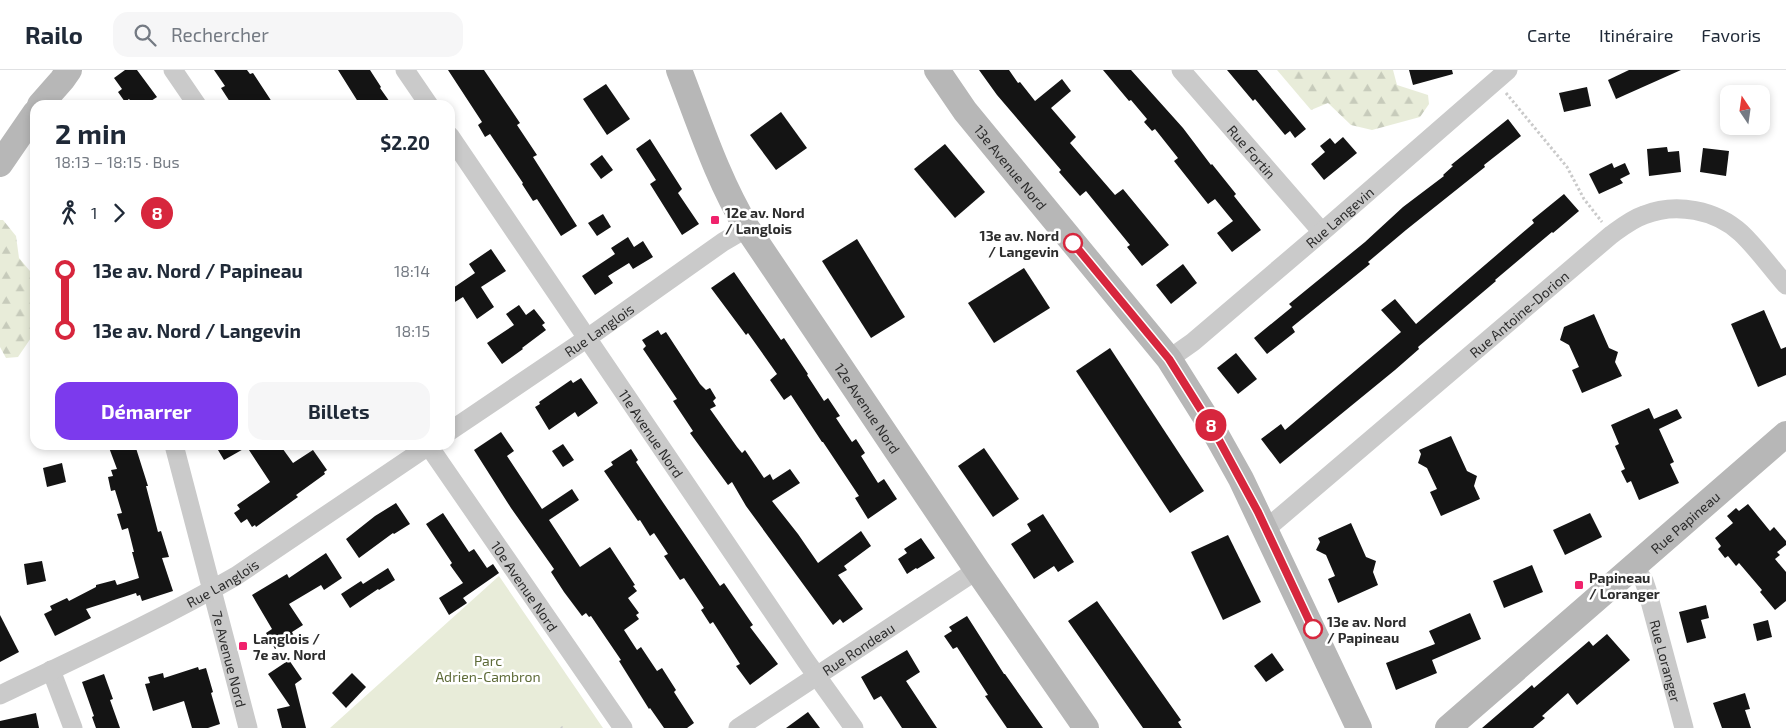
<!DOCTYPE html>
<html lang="fr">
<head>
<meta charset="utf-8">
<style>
  body { margin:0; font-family:"Exo 2",sans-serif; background:#f6f6f7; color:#1f2937; height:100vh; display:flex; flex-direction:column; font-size:19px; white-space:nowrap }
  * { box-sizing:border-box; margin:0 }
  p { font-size:16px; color:#747a83 }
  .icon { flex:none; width:28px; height:28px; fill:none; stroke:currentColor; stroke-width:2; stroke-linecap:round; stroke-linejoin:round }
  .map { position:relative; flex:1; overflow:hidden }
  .panel { position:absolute; left:30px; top:30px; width:425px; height:350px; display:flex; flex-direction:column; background:#fff; border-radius:15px; box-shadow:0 2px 8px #0003 }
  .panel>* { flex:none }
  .badge { padding:0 10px; border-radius:16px; font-size:18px; line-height:32px }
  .needle { width:32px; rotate:347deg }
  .tools { position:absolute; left:1720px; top:15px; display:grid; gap:10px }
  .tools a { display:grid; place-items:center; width:50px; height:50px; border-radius:10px; background:#fff; box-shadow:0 2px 8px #0003; font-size:25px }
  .map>.badge { position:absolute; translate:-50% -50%; box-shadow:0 0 0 2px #fff }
  .legs { display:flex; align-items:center; gap:8px; height:55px; padding:0 25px; font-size:16px }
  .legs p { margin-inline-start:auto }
  .headline { display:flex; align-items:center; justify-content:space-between; height:85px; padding:0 25px }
  h1 { font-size:28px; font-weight:700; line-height:38px }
  .primary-button { display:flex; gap:10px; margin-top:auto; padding:10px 25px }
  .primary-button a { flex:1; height:58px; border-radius:15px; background:#7c3aed; color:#fff; font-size:20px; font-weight:700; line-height:58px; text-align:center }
  .primary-button a+a { background:#f6f6f7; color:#1f2937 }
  ul { padding:0 25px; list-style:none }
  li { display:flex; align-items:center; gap:18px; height:60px; font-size:19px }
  li i { display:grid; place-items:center; width:8px; height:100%; margin:0 6px; background:currentColor }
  li i::after { content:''; width:12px; height:12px; margin:-6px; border:4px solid; border-radius:50%; background:#fff }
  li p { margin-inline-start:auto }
  li:first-child i { background:linear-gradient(#0000 50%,currentColor 0) }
  li:last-child i { background:linear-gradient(currentColor 50%,#0000 0) }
  header { display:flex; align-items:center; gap:30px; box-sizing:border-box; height:70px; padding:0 25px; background:#fff; border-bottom:1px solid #e0e1e3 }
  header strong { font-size:24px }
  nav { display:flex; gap:28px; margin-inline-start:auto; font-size:18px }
  .search { width:350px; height:45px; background:#f6f6f7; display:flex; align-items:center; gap:12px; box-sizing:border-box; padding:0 18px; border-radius:15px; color:#747a83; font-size:19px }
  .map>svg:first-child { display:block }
  .forest { fill:url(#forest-firs) }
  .park { fill:#e8ecd9 }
  .building { fill:#141414 }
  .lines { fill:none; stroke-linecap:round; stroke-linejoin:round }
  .path { stroke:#cacaca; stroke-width:3; stroke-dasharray:2.5 2.5; stroke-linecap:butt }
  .street { stroke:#cacaca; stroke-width:19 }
  .secondary { stroke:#b7b7b7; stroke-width:26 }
  .line-1-casing { stroke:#fff; stroke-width:11 }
  .line-1 { stroke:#d7263d; stroke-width:8 }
  .poi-dot { fill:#f0226c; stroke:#fff; stroke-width:2 }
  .stop-1-dot { fill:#fff; stroke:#d7263d; stroke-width:2.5 }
  .labels { text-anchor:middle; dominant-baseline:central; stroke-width:5; stroke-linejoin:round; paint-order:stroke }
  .street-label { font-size:14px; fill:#2d2d2d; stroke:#fff }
  .poi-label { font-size:14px; font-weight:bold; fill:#2d2d2d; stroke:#fff; text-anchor:start }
  .stop-label { font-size:14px; font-weight:bold; fill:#2d2d2d; stroke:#fff; text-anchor:end }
  .park-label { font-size:14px; fill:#5e6b38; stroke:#fff }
</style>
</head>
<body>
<header>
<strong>Railo</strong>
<div class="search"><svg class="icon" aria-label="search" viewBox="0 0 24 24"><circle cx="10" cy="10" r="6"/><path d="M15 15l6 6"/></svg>Rechercher</div>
<nav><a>Carte</a><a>Itinéraire</a><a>Favoris</a></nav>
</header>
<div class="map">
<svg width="1786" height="658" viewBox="0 0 1786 658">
  <defs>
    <pattern id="forest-firs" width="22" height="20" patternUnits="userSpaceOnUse" patternTransform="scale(1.25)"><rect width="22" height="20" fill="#e8ecd9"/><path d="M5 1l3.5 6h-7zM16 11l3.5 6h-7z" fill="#c7cbbb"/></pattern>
  </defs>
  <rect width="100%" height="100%" fill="#fff"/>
  <!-- forest -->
  <g class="forest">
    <path d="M1277 0H1393L1397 15 1428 25 1429 34 1420 47 1372 60 1351 55 1328 33 1311 40Z"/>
    <path d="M0 150H3L16 166 19 188 35 207V262L18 287 6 288 0 277Z"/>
  </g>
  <!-- park -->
  <path class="park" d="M499 506 603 658H330Z"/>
  <!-- building -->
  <g class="building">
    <path d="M125 0H137L157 27 145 35H134L129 29 125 32 118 22 122 19 114 8Z"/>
    <path d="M214 0H247L250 4 253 3 274 35H232L221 18 225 16Z"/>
    <path d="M338 0H370L381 17 380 18 392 35H360Z"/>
    <path d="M448 0H484L520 53 517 55 537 85 533 87 577 156 561 166 537 129 533 131 522 114 523 113 490 64 485 67 478 55 482 52Z"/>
    <path d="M979 0H1009L1018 13 1020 12 1035 31 1062 9 1071 21 1051 38 1076 67 1070 73 1115 125 1123 119 1169 175 1142 196 1127 177 1130 175 1086 121 1080 126 1059 102 1061 100 997 25Z"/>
    <path d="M1103 0H1131L1183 58 1211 95 1212 94 1236 124 1234 126 1261 160 1232 182 1217 163 1233 151 1215 129 1208 134 1174 91 1178 88 1155 59 1152 61 1144 52 1147 49 1131 30 1129 31Z"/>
    <path d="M1227 0H1257L1306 59 1295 68 1290 61 1285 65 1255 29 1253 31Z"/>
    <path d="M1409 0H1452L1453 4 1413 15Z"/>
    <path d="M1629 0H1681L1616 29 1608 10Z"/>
    <path d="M606 14 630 49 607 65 583 29Z"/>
    <path d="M1587 17 1591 36 1564 42 1559 23Z"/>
    <path d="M781 42 807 78 776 100 750 65Z"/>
    <path d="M1508 49 1521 66 1484 95 1485 97 1406 160 1368 192 1370 194 1292 257 1295 262 1267 284 1254 268 1292 237 1289 234 1365 172 1403 137 1444 106 1443 105 1453 96 1451 95Z"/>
    <path d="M1343 67 1357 83 1324 110 1311 94 1325 82 1320 76 1330 68 1335 74Z"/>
    <path d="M650 69 682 119 678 123 699 154 682 165 650 114 656 110 636 79Z"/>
    <path d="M945 74 985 122 955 148 914 99Z"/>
    <path d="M1667 77 1668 82 1679 81 1681 102 1649 106 1647 79Z"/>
    <path d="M1703 78 1729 81 1726 106 1700 102Z"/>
    <path d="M602 85 613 100 601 109 590 94Z"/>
    <path d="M1612 93 1614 98 1625 93 1630 104 1620 109 1623 113 1599 124 1589 104Z"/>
    <path d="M1564 124 1579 141 1553 163 1552 162 1495 210 1496 211 1418 277 1419 279 1395 300 1280 394 1261 369 1281 354 1285 360 1401 262 1381 240 1395 229 1416 254 1534 153 1532 150Z"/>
    <path d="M603 144 611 157 597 166 588 153Z"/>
    <path d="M628 167 634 177 643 171 653 187 633 199 629 193 608 206 613 213 595 225 582 206 615 184 611 178Z"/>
    <path d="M857 169 905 247 871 268 822 191Z"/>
    <path d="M491 179 506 201 481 217 494 237 477 249 463 227 450 235V220L475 203 469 194Z"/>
    <path d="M1183 194 1197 213 1171 234 1156 215Z"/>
    <path d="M1024 198 1050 238 994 273 968 233Z"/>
    <path d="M734 202 781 270 784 268 808 304 807 305 824 331 828 328 840 346 836 348 852 372 856 369 865 383 861 386 878 413 884 409 897 429 868 449 855 428 859 426 823 372H822L791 325 784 330 770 310 777 304 748 263 746 265 711 218Z"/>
    <path d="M519 235 526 245 534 239 545 253 542 255 546 260 522 278 523 279 502 294 487 273 514 255 506 244Z"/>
    <path d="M1764 240 1781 279 1786 277V305L1758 317 1731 254Z"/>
    <path d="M1594 244 1609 278 1618 282 1615 292 1622 306 1582 323 1572 300 1579 297 1569 275 1560 270 1564 257Z"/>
    <path d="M658 260 661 265 666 262 700 314 706 320 710 318 716 328 713 331 716 336 710 339 737 377 742 383 745 380 764 408 770 404 773 410 790 399 800 413 772 431 798 464 818 493 861 461 871 476 844 496 847 500 838 505 863 539 843 553 840 549 833 555 746 436 732 412 728 415 690 363 693 361 673 331 677 329 643 279 646 276 642 270Z"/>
    <path d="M1110 278 1204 421 1170 443 1076 301Z"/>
    <path d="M1236 283 1257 309 1238 324 1217 298Z"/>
    <path d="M581 308 598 333 578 347 575 342 549 360 535 337 540 334 539 332 571 310 573 313Z"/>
    <path d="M1649 338 1654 349 1677 339 1682 348 1659 359 1674 392 1670 394 1679 413 1639 430 1631 411 1627 413 1621 401 1625 399 1615 376 1619 374 1611 355Z"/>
    <path d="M501 362 514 381 507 386 542 439 572 419 579 430 549 450 580 497 610 477 635 515 633 516 637 521 628 528 639 543 636 545 639 549 624 560 637 580 641 577 657 601 662 598 676 620 674 622 694 653 687 658H664L650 638 649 639 619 591 621 590 591 546 589 547 586 543 582 546 564 522 551 502 554 499 511 438 474 380Z"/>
    <path d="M1451 366 1467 401 1477 406 1474 416 1480 429 1441 446 1430 422 1437 419 1427 398 1418 393 1421 384 1419 380Z"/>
    <path d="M563 374 574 390 563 397 552 381Z"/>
    <path d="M108 375H135L148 416H146L158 462 161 461 169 487 162 488 173 521 142 531 140 525 137 526 136 523 86 539 91 548 55 566 44 544 52 540 50 536 67 528 69 531 96 517V515L115 510 117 515 139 508 132 482H134L128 458 122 460 117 444 122 443 115 420 111 421 108 407 113 406 111 400 117 399Z"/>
    <path d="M215 375H280L293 393 313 380 327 400 324 402 325 404 296 425 298 427 256 457 255 455 252 457 247 449 241 453 234 443 240 439 237 435 270 412 247 377 224 390Z"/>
    <path d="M984 378 1019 429 993 447 958 396Z"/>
    <path d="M631 379 638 390 636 392 660 428 720 516 724 513 753 555 750 557 778 594 750 615 736 596 740 594 713 552 710 554 701 540 704 538 684 508 680 510 664 486 668 484 654 463 650 466 640 450 638 451 604 401 613 395 611 392Z"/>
    <path d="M62 393 66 412 47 417 43 398Z"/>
    <path d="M396 433 410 454 394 464 393 463 359 488 346 469 375 446Z"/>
    <path d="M1748 434 1770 461 1774 457 1786 471V475L1777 482 1780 485 1775 489 1786 502V531L1775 540 1760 522 1762 520 1739 493 1736 496 1728 486 1725 488 1718 479 1721 476 1715 468 1733 453 1727 446 1736 438 1739 441Z"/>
    <path d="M443 443 469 482 474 479 487 498 493 494 499 503 463 528 467 533 449 545 439 528 463 513 450 495 452 493 426 454Z"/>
    <path d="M1590 443 1602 467 1565 485 1553 460Z"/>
    <path d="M1043 444 1074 492 1058 502 1054 496 1034 509 1011 474 1031 461 1027 454Z"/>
    <path d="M1351 453 1366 487 1376 491 1373 502 1378 515 1338 533 1328 509 1335 506 1326 485 1316 480 1320 472 1318 468Z"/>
    <path d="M1228 465 1261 532 1223 550 1191 482Z"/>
    <path d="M921 468 935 488 917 499 916 498 907 504 898 489 907 483 904 479Z"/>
    <path d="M326 483 342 508 324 520 321 515 289 534 303 555 292 562 294 566 275 579 266 563 272 559 252 525 287 504 289 508Z"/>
    <path d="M42 491 46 511 27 515 24 494Z"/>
    <path d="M1532 495 1543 522 1504 538 1493 511Z"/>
    <path d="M388 498 395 510 379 520 378 519 350 538 341 524 361 511 363 514Z"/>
    <path d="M1097 531 1181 650 1178 652 1182 658H1143L1068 551Z"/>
    <path d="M1706 535 1709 548 1701 550 1706 568 1687 573 1679 542Z"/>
    <path d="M1470 543 1481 569 1432 590 1437 603 1396 620 1386 593 1435 574 1429 561Z"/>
    <path d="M0 545 19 582 0 592Z"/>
    <path d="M967 546 1004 604H1005L1043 658H1007L985 626 988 625 957 577 953 579 944 566 952 561 949 557Z"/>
    <path d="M1768 550 1772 567 1757 571 1753 554Z"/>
    <path d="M1607 564 1630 590 1577 635 1568 623 1542 646 1545 648 1533 658H1482L1532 615 1534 618 1589 571 1593 576Z"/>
    <path d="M907 580 920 602 906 611 937 658H902L881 626 874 630 861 607Z"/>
    <path d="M1272 583 1284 600 1266 612 1254 596Z"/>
    <path d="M289 590 302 609 295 614 306 658H282L277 639 290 636 268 604Z"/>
    <path d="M198 597 199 600 206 598 213 622 211 623 220 654 208 658H192L184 631 153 641 145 614 150 613 148 607 163 603 164 608Z"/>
    <path d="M352 603 366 617 346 638 332 623Z"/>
    <path d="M104 604 113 629 110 630 120 658H96L92 647 94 646 82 612Z"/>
    <path d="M1745 623 1750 639 1745 640 1751 658H1722L1713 633Z"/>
    <path d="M808 642 820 658H786Z"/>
    <path d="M36 643 39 658H0V651Z"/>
  </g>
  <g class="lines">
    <!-- path -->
    <g class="path">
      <path d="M1506 23 1567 97 1584 129 1602 152"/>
      <path d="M561 657 562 658"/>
    </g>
    <!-- street -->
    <g class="street">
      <path d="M173 0 197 35"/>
      <path d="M405 0 429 35"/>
      <path id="s1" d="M1181 0 1322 162"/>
      <path id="s2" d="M450 66 806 591 854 658"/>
      <path id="s3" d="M1169 289 1193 272 1322 162 1508 0"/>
      <path id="s4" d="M450 361 586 269 723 172 747 158"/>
      <path id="s5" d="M174 375 248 658"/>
      <path id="s6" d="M428 375 623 658"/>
      <path id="s7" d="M1266 459 1611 165C1622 157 1632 149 1644 145 1676 132 1716 140 1741 163 1757 178 1771 198 1786 215"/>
      <path id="s8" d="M1634 497 1644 511 1647 520 1684 658"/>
      <path d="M51 600 73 658"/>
      <path id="s9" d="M0 625C79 587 160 550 236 506L430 375"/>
      <path id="s10" d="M738 658 977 500"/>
    </g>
    <!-- secondary -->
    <g class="secondary">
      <path id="s11" d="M679 0C700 54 717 108 747 158L977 500 1086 658"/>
      <path id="s12" d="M937 0 965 41 1169 289 1213 359 1241 409 1359 658"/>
      <path d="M40 35 62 10 69 0"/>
      <path d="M0 94 35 43"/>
      <path id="s13" d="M1448 658 1786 364"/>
    </g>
  </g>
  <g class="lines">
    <!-- line-1 casing -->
    <g class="line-1-casing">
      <path id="line-1" d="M1073 173 1169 289 1213 359 1258 442 1313 559"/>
    </g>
    <!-- line-1 -->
    <use href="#line-1" class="line-1"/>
  </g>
  <!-- markers -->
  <g class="poi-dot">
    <rect x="710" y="145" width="10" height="10" rx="2.5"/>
    <rect x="1574" y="510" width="10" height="10" rx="2.5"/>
    <rect x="238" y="571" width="10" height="10" rx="2.5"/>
  </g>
  <g class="stop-1-dot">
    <circle cx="1073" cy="173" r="9"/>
    <circle cx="1313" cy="559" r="9"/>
  </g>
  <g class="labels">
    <!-- street labels -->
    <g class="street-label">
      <text stroke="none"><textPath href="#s1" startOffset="108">Rue Fortin</textPath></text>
      <text stroke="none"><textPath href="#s12" startOffset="122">13e Avenue Nord</textPath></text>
      <text stroke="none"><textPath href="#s3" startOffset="222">Rue Langevin</textPath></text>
      <text stroke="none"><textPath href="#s7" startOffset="332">Rue Antoine-Dorion</textPath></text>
      <text stroke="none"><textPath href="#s4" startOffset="180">Rue Langlois</textPath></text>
      <text stroke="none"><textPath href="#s11" startOffset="389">12e Avenue Nord</textPath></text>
      <text stroke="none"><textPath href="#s2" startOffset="359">11e Avenue Nord</textPath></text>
      <text stroke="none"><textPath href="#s13" startOffset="314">Rue Papineau</textPath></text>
      <text stroke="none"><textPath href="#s9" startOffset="249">Rue Langlois</textPath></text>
      <text stroke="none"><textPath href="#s6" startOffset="171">10e Avenue Nord</textPath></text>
      <text stroke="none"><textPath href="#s10" startOffset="144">Rue Rondeau</textPath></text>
      <text stroke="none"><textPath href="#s5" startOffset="221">7e Avenue Nord</textPath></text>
      <text stroke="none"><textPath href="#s8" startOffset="100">Rue Loranger</textPath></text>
    </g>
    <!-- poi labels -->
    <g class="poi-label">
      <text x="725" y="142">12e av. Nord<tspan x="725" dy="16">/ Langlois</tspan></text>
      <text x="1589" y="507">Papineau<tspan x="1589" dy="16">/ Loranger</tspan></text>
      <text x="253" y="568">Langlois /<tspan x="253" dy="16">7e av. Nord</tspan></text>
    </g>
    <!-- stop labels -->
    <g class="stop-label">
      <text x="1059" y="165">13e av. Nord<tspan x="1059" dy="16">/ Langevin</tspan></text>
      <text x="1327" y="551" text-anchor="start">13e av. Nord<tspan x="1327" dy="16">/ Papineau</tspan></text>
    </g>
    <!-- park labels -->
    <g class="park-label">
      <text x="488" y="590">Parc<tspan x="488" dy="16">Adrien-Cambron</tspan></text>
    </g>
  </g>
</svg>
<div class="tools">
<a><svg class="needle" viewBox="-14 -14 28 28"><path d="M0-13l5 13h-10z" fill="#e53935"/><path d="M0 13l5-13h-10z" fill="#747a83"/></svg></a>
</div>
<b class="badge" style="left:1211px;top:355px;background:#d7263d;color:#fff">8</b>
<section class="panel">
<div class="headline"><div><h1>2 min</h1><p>18:13 – 18:15 · Bus</p></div><b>$2.20</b></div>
<div class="legs"><svg class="icon" aria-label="walk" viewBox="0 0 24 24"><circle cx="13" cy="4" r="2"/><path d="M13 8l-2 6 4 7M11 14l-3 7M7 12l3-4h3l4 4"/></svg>1<svg class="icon" aria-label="forward" viewBox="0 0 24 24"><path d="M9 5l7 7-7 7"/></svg><b class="badge" style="background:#d7263d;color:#fff">8</b></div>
<ul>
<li><i style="color:#d7263d"></i><b>13e av. Nord / Papineau</b><p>18:14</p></li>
<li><i style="color:#d7263d"></i><b>13e av. Nord / Langevin</b><p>18:15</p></li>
</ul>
<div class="primary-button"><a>Démarrer</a><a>Billets</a></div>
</section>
</div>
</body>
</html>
